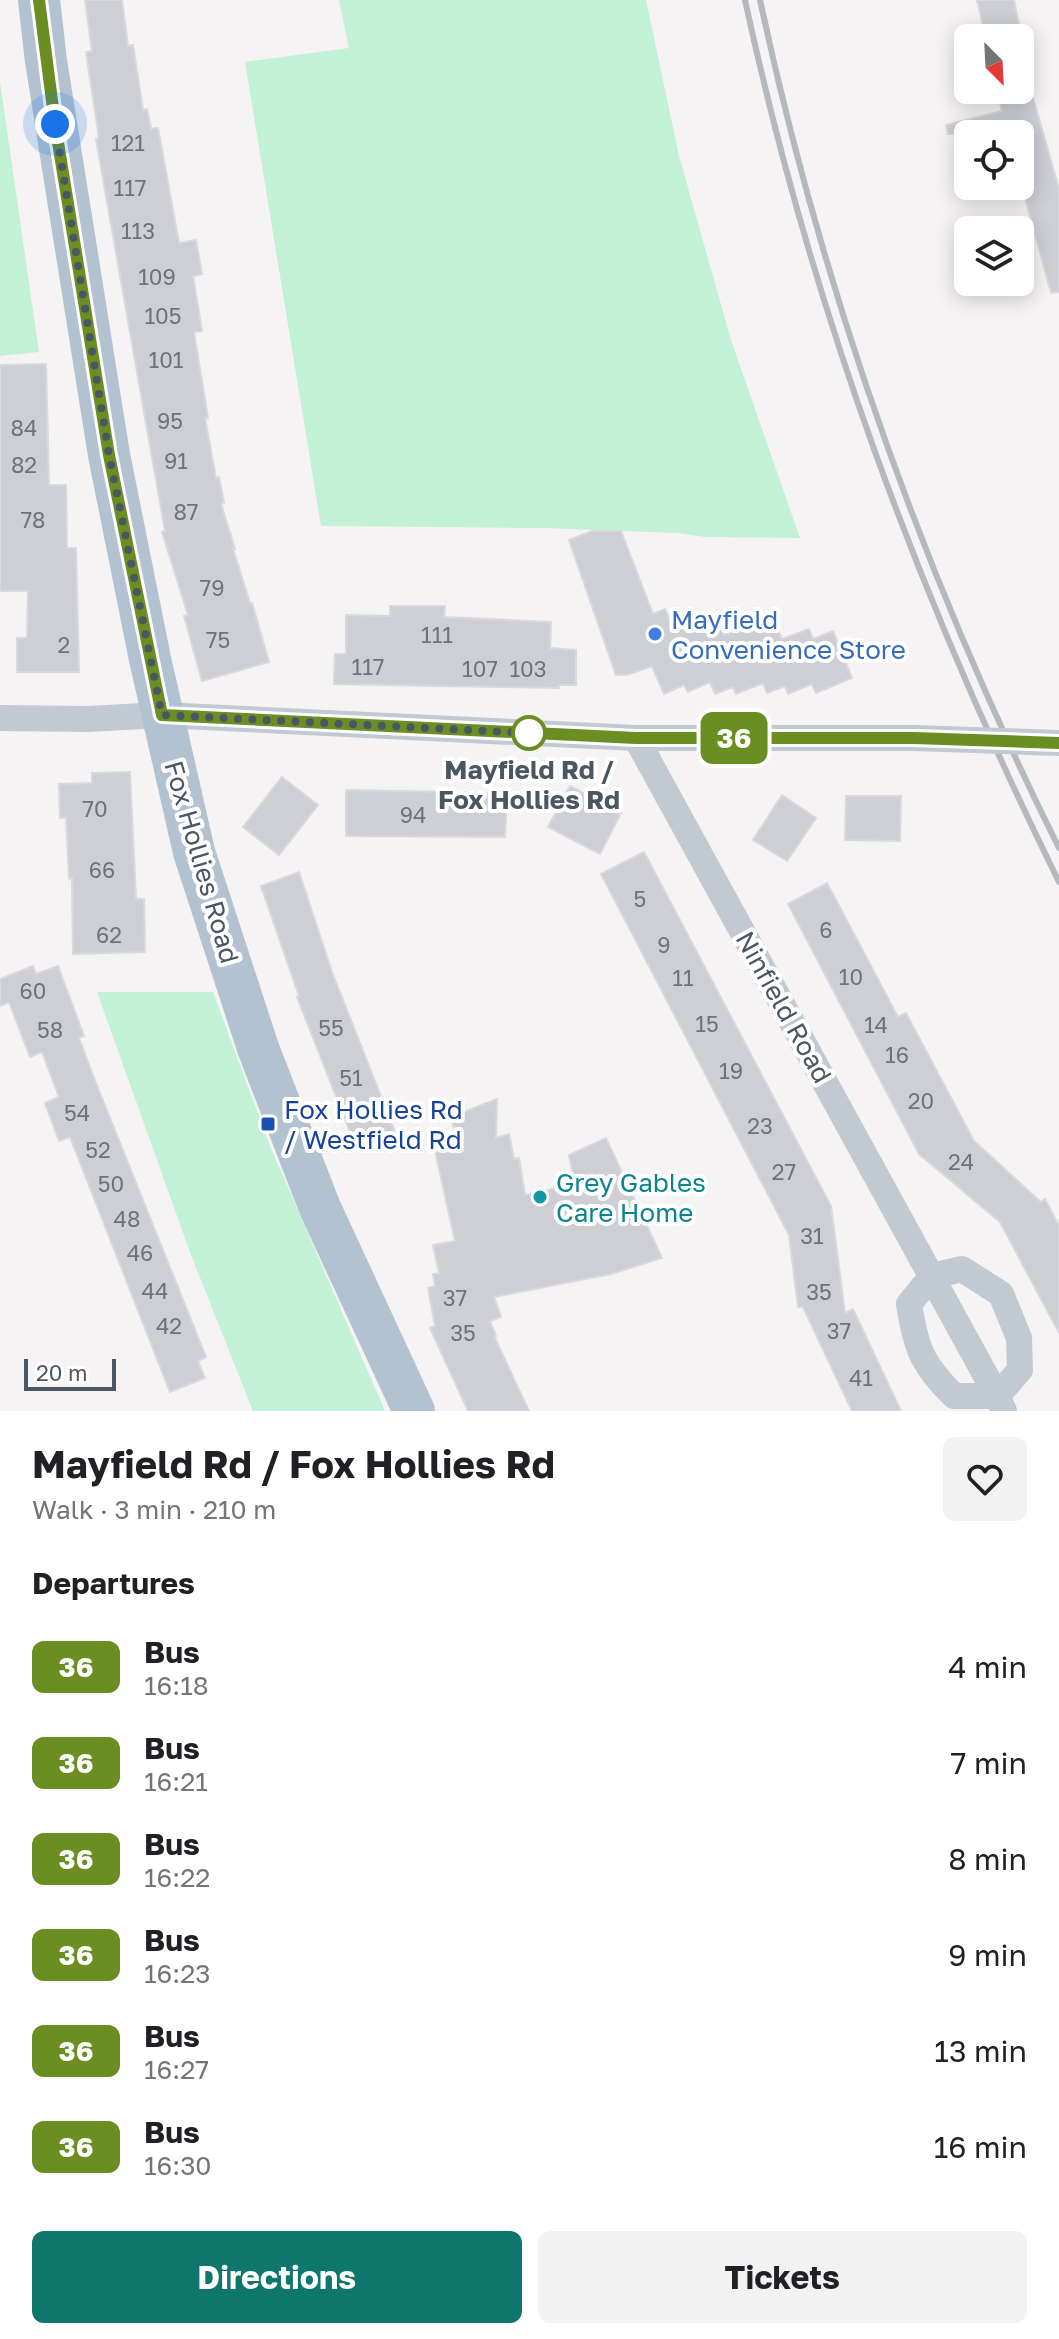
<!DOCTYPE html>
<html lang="en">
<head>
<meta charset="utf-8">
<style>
  body { margin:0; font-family:"Golos Text",sans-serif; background:#f2f2f2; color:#202124; height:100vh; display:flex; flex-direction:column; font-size:30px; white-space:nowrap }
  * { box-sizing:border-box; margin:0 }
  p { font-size:26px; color:#757577 }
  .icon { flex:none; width:44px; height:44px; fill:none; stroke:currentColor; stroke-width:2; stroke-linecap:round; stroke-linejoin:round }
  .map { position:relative; height:1411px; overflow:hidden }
  .sheet { display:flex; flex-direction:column; background:#fff; flex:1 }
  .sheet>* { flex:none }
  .badge { padding:0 16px; border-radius:12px; font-size:28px; line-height:52px }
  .needle { width:52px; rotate:156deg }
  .fabs { position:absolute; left:954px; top:24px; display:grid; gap:16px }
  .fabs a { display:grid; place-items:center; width:80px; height:80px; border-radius:12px; background:#fff; box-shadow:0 4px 20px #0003; font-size:40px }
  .scale { position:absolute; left:24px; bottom:20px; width:92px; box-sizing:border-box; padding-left:8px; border:4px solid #4a5661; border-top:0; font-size:22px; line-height:28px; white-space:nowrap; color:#4a5661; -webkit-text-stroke:6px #fff; paint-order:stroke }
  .you { position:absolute; width:40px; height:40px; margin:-20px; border:6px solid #fff; border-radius:50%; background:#1a73e8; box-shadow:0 0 0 12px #1a73e833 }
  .map>.badge { position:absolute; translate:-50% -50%; box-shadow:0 0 0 4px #fff }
  h2 { padding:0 32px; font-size:30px; line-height:72px }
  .round { display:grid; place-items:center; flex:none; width:84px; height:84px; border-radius:12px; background:#f2f2f2 }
  .summary { display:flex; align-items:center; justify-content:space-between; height:136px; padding:0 32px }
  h1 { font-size:38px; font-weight:700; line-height:60px }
  .action { display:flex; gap:16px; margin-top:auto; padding:16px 32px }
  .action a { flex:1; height:92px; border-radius:12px; background:#0f766e; color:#fff; font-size:32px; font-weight:700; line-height:92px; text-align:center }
  .action a+a { background:#f2f2f2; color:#202124 }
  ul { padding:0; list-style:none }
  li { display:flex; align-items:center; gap:24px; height:96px; padding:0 32px }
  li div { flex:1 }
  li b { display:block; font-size:30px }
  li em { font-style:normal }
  li .badge { min-width:88px; font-weight:700; text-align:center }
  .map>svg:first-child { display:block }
  .green { fill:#c3f1d5 }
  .building { fill:#cdcfd5; stroke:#d7d9de; stroke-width:2 }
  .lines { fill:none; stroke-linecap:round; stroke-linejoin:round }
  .minor { stroke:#c1cad2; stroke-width:26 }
  .primary { stroke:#b3c2d1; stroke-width:42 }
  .rail { stroke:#b5b8bd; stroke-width:6 }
  .minor-bridge { stroke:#c1cad2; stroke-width:26 }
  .line-casing { stroke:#fff; stroke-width:18 }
  .line { stroke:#6b8e23; stroke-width:12 }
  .walk { stroke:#4a5661; stroke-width:8; stroke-dasharray:0 14.4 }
  .shop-dot { fill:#3f7fe0; stroke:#fff; stroke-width:3 }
  .stop-dot { fill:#fff; stroke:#6b8e23; stroke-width:4 }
  .transit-dot { fill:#1a4fb4; stroke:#fff; stroke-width:3 }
  .culture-dot { fill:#0f9aa8; stroke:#fff; stroke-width:3 }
  .labels { text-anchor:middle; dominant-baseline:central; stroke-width:8; stroke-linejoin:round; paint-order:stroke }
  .number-label { font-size:22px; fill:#6b747e }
  .shop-label { font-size:26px; fill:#366cbe; stroke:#fff; text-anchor:start }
  .stop-label { font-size:26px; font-weight:bold; fill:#4a5661; stroke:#fff }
  .street-label { font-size:26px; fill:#4a5661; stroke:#fff }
  .transit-label { font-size:26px; fill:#164399; stroke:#fff; text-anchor:start }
  .culture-label { font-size:26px; fill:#0d838f; stroke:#fff; text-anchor:start }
</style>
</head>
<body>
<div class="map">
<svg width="1059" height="1411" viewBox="0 0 1059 1411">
  <rect width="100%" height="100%" fill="#f5f3f3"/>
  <!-- green -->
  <g class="green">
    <path d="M339 0H646L679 156 731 340 800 538 706 537 677 533 546 528 321 526 245 62 349 48Z"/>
    <path d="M0 82 39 352 0 356Z"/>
    <path d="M97 992H213L270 1146 385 1411H253L191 1255Z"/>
  </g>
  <!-- building -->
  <g class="building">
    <path d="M85 0H122L128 46 133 45 143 110 147 109 151 129 158 128 179 243 196 240 202 274 193 276 202 331 194 332 208 418H205L216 478 219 477 224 503 221 504 235 549H233L250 603H252L269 662 202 681 184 616 188 615 162 532 165 531 96 139 99 138 86 52 92 51Z"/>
    <path d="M977 0H1014L1022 38H986Z"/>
    <path d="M1027 77 1059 189V292L1051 293 1020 179V134H948L946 125 1002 111 997 90H1020V78Z"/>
    <path d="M46 364 49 485H66L67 548H76L79 672H17V638H27L28 591H0V365Z"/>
    <path d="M592 531H621L653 614 665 609 672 625 701 612 710 633 721 628 724 635 772 616 782 639 809 629 813 639 833 631 852 678 816 693 812 684 788 694 785 686 767 693 763 683 736 694 733 687 715 694 710 682 688 692 684 685 664 694 652 666 627 675H616L569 540Z"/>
    <path d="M390 606H445L444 617 551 622 550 648 576 650V685H559V688L334 684 335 654H346V615L390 616Z"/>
    <path d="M130 772 136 899H144L145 952 73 954 72 878 69 879 66 817 60 818 59 784 92 783V773Z"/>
    <path d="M282 777 318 805 279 855 243 827Z"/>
    <path d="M570 786 621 813 600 854 548 827Z"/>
    <path d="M346 790 507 793 505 837 346 836Z"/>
    <path d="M782 795 816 818 787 861 753 840Z"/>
    <path d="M846 796H901L900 841 845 840Z"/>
    <path d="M644 852 831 1206 845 1313 853 1309 901 1411H852L803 1307H798L789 1235 601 874Z"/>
    <path d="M299 872 332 972 395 1132 356 1147 297 997 299 996 261 886Z"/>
    <path d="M827 883 898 1017 906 1013 974 1141 1041 1202 1045 1199 1059 1226V1333L1000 1222 919 1154 788 904Z"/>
    <path d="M33 966 36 974 58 966 84 1036 79 1038 96 1083 206 1357 198 1361 205 1378 170 1392 70 1137 59 1141 45 1103 59 1097 42 1052 30 1057 9 1002 0 1006V979Z"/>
    <path d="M497 1099 496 1138 509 1134 514 1159 519 1158 525 1195 575 1184 569 1155 606 1138 662 1258 611 1274 494 1297 501 1317 490 1321 496 1336H494L529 1411H468L430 1328 435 1326 428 1288 435 1286 433 1274 439 1273 433 1245 455 1241 435 1151 458 1144 451 1117Z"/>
  </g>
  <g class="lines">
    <!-- minor -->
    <g class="minor">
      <path d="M0 718 88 719 162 715 636 738H914"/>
      <path d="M636 738 997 1396H954C922 1364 916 1349 909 1304L932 1276 962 1269 1001 1294 1019 1338 1020 1370 997 1396 1004 1411"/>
    </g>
    <!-- primary -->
    <path class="primary" d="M39 0 46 61 109 455 150 659 194 852 258 1048 320 1208 414 1411"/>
    <!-- rail -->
    <g class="rail">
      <path d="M745 0C812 310 919 598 1059 882"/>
      <path d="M760 0C823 294 925 579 1059 848"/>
    </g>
    <!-- minor-bridge -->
    <path class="minor-bridge" d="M914 738 1059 743"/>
  </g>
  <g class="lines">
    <!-- line casing -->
    <g class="line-casing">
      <path id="line" d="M39 0 55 124 109 455 162 715 636 738H914L1059 743"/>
    </g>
    <!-- line -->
    <use href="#line" class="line"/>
    <!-- walk -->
    <path class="walk" d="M55 124 109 455 162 715 529 733"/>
  </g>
  <!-- markers -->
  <circle class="shop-dot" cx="655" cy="634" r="8"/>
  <circle class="stop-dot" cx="529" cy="733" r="16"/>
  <rect class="transit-dot" x="260" y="1116" width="16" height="16" rx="4"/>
  <circle class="culture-dot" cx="540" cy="1197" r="8"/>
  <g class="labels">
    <!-- number labels -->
    <g class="number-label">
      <text x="128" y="142">121</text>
      <text x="130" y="187">117</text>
      <text x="138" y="230">113</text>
      <text x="157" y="276">109</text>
      <text x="163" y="315">105</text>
      <text x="166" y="359">101</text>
      <text x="170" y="420">95</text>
      <text x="24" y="427">84</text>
      <text x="176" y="460">91</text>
      <text x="24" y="464">82</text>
      <text x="186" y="511">87</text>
      <text x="33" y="519">78</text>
      <text x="212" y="587">79</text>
      <text x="437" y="634">111</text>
      <text x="218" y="639">75</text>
      <text x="64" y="644">2</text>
      <text x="368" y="666">117</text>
      <text x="480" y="668">107</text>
      <text x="528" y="668">103</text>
      <text x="95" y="808">70</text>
      <text x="413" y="814">94</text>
      <text x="102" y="869">66</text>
      <text x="640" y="898">5</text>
      <text x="826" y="929">6</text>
      <text x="109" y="934">62</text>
      <text x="664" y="944">9</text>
      <text x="851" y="976">10</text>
      <text x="683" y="977">11</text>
      <text x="33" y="990">60</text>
      <text x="707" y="1023">15</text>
      <text x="876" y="1024">14</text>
      <text x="331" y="1027">55</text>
      <text x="50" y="1029">58</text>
      <text x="897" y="1054">16</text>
      <text x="731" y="1070">19</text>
      <text x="351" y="1077">51</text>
      <text x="921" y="1100">20</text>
      <text x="77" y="1112">54</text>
      <text x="760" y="1125">23</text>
      <text x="98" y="1149">52</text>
      <text x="961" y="1161">24</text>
      <text x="784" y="1171">27</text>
      <text x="111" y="1183">50</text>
      <text x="127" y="1218">48</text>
      <text x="812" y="1235">31</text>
      <text x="140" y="1252">46</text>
      <text x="155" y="1290">44</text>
      <text x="819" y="1291">35</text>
      <text x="455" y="1297">37</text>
      <text x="169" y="1325">42</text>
      <text x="839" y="1330">37</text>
      <text x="463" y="1332">35</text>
      <text x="861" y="1377">41</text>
    </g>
    <!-- shop labels -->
    <g class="shop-label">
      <text x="671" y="619">Mayfield<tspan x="671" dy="30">Convenience Store</tspan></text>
    </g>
    <!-- stop labels -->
    <g class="stop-label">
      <text x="529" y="769">Mayfield Rd /<tspan x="529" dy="30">Fox Hollies Rd</tspan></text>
    </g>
    <!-- street labels -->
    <g class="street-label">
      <text transform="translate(202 862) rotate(74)">Fox Hollies Road</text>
      <text transform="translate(784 1007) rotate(61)">Ninfield Road</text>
    </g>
    <!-- transit labels -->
    <g class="transit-label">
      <text x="284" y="1109">Fox Hollies Rd<tspan x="284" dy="30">/ Westfield Rd</tspan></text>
    </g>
    <!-- culture labels -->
    <g class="culture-label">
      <text x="556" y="1182">Grey Gables<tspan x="556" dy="30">Care Home</tspan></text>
    </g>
  </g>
</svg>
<div class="fabs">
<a><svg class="needle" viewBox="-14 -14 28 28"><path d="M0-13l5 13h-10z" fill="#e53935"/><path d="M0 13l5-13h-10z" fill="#757577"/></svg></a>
<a><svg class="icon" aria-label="locate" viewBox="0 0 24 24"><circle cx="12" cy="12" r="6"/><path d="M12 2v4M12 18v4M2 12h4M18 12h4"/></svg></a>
<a><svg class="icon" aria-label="layers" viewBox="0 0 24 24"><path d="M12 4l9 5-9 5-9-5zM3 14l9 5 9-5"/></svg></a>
</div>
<div class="scale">20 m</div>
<div class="you" style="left:55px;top:124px"></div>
<b class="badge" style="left:734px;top:738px;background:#6b8e23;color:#fff">36</b>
</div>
<section class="sheet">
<div class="summary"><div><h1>Mayfield Rd / Fox Hollies Rd</h1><p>Walk · 3 min · 210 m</p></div><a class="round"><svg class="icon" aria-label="heart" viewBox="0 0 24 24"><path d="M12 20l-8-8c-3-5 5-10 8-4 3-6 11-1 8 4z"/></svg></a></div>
<h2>Departures</h2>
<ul>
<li><span class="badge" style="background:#6b8e23;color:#fff">36</span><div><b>Bus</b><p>16:18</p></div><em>4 min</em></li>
<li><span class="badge" style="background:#6b8e23;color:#fff">36</span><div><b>Bus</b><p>16:21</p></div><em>7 min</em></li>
<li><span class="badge" style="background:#6b8e23;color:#fff">36</span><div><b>Bus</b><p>16:22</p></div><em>8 min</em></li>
<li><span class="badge" style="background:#6b8e23;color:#fff">36</span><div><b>Bus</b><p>16:23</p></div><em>9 min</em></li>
<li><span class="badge" style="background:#6b8e23;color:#fff">36</span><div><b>Bus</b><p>16:27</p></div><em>13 min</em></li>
<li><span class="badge" style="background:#6b8e23;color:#fff">36</span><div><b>Bus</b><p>16:30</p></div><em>16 min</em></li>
</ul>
<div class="action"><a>Directions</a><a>Tickets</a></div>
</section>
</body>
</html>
